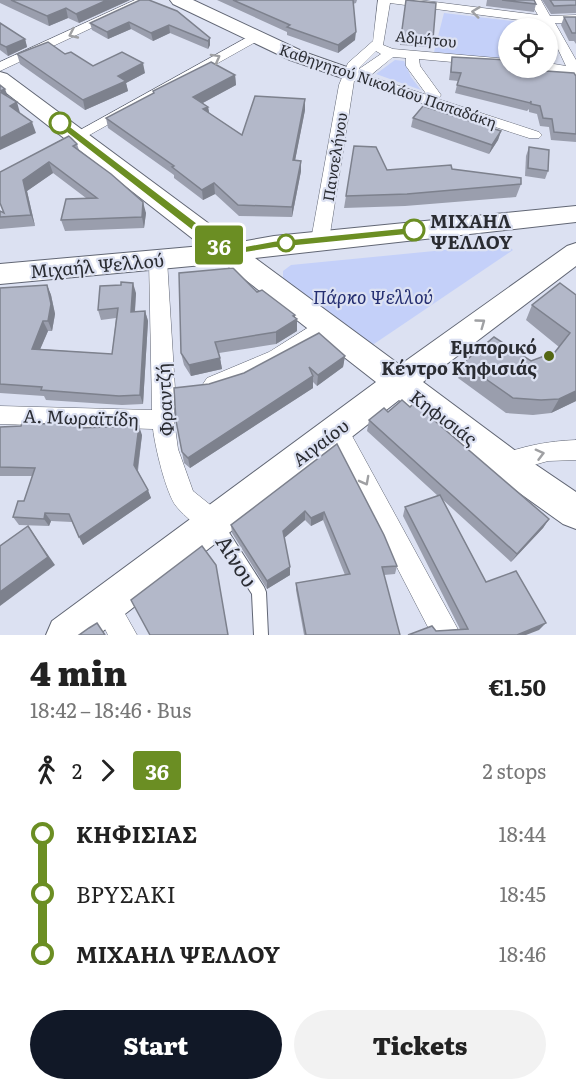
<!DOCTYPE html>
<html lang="en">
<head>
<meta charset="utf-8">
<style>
  body { margin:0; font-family:Literata,serif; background:#f2f2f2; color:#222; height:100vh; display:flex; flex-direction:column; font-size:22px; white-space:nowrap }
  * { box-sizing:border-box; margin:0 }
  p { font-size:20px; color:#767676 }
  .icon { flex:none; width:33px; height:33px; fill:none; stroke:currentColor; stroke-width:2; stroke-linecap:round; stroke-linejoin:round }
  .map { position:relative; height:635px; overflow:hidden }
  .details { display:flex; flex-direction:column; background:#fff; flex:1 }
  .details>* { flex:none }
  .badge { padding:0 12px; border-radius:4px; font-size:21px; line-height:39px }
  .buttons { position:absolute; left:498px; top:18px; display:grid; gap:12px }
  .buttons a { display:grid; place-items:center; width:60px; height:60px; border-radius:50%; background:#fff; box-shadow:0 2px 4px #0004; font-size:30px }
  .map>.badge { position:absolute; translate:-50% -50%; box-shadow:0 0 0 3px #fff }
  .legs { display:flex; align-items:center; gap:9px; height:66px; padding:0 30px; font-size:20px }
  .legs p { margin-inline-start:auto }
  .summary { display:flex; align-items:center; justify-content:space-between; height:102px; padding:0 30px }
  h1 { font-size:33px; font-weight:800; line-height:45px }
  .cta { display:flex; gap:12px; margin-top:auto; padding:12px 30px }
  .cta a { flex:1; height:69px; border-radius:36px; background:#111827; color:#fff; font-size:24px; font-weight:800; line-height:69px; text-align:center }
  .cta a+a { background:#f2f2f2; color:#222 }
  ul { padding:0 30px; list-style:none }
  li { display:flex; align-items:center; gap:21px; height:60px; font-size:22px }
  li i { display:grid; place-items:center; width:9px; height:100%; margin:0 8px; background:currentColor }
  li i::after { content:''; width:15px; height:15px; margin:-8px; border:4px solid; border-radius:50%; background:#fff }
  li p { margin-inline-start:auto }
  li:first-child i { background:linear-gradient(#0000 50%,currentColor 0) }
  li:last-child i { background:linear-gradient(currentColor 50%,#0000 0) }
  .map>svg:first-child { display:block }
  .green { fill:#c4d0f9 }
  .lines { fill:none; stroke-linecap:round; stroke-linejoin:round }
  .lane-casing { stroke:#616674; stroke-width:2 }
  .street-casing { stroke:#616674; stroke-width:1 }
  .secondary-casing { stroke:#616674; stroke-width:2 }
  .lane { fill:#fff; fill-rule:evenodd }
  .street { fill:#fff; fill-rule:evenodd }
  .secondary { fill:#fff; fill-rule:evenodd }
  .wall { fill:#9a9ead }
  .shaded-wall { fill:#7d818d }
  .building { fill:#b3b8c9; stroke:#7d818d; stroke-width:1.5 }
  .oneway { stroke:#9fa0a3 }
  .line-1 { fill:#6b8e23; stroke:#fff; stroke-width:1.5 }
  .stop-1-dot { fill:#fff; stroke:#6b8e23; stroke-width:3 }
  .poi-dot { fill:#536612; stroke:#dce1f2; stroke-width:2 }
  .labels { text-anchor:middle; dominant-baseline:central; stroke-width:4.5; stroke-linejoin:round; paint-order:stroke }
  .far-street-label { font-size:15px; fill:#2a2c32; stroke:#dce1f2 }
  .stop-label { font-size:18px; font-weight:bold; fill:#2a2c32; stroke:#dce1f2; text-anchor:start }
  .street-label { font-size:18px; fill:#2a2c32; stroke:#dce1f2 }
  .park-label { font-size:18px; font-style:italic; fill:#242e71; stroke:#dce1f2 }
  .poi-label { font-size:18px; font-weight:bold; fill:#2a2c32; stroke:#dce1f2; text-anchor:end }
  .near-street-label { font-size:21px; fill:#2a2c32; stroke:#dce1f2 }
</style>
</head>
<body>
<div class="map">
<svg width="576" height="635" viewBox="0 0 576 635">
  <rect width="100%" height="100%" fill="#dce1f2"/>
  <!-- green -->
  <g class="green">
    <path d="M444 13 539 24 541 28H508V60L434 52Z"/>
    <path d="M395 60 404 61 411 77 421 90 376 74Z"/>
    <path d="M506 244 513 250 371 346 283 278V271L291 265Z"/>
  </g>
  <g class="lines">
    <!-- lane casing -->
    <g class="lane-casing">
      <path id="lane" d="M216 519 221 520 264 587 266 592 268 635H254L252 594 211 530 209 525 211 520Z"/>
    </g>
    <!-- street casing -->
    <g class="street-casing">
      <g id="street">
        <path d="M135 0H151L0 71V62Z"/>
        <path d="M378 0H419L538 15 529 0H541L550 16 576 15V23H555L576 60V75L548 71 542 68H548V63L566 66 548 28 542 23 390 3 383 45 393 49 508 59V67L419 59 420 66 441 95 438 99 539 132 542 135 539 138H529L354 81 329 240 326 244H314L311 240 339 85 348 63 373 41ZM376 51 381 54 359 69V68ZM393 57 406 58V66L427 95 366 75 372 74Z"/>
        <path d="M255 33 261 37 259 40 68 147H58L55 144Z"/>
        <path d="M158 254 164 255 167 260 175 389 174 420 178 449 193 491 223 515 226 523 223 531 214 535C201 530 185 517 176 506 166 493 155 447 153 429L0 424V406L152 410 149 260 152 255Z"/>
        <path d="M325 317 332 320 335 325 332 330 283 364 214 393 207 390 203 384 207 378 269 352Z"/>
        <path d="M337 420 345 423 461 635H432L326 430 329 423Z"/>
        <path d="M576 440V460L548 461 505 473 497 470 493 463 497 456C523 446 548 441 576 440Z"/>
        <path d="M106 592 115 596 137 635H108L93 605 97 596Z"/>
      </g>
    </g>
    <!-- secondary casing -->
    <g class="secondary-casing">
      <g id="secondary">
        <path d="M170 0H193L304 52 358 71 361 75 358 79 351 81 290 60 173 4Z"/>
        <path d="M0 72 7 74 235 243 274 236 576 206V222L255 258 400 365 567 246 576 243V266L423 382 517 452 576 492V529L563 524 493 474 399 400 98 635H46L52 621 376 382 224 263 0 284V264L202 246 0 88Z"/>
      </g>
    </g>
    <!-- lane -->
    <use href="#lane" class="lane"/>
    <!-- street -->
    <use href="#street" class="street"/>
    <!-- secondary -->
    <use href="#secondary" class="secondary"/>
  </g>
  <!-- wall -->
  <g class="wall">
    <path d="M0 0H130L79 23 68 18 49 26 0 3Z"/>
    <path d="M140 0 210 38V45L208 49 170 33 153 41 131 29 108 39 92 30 90 23Z"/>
    <path d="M217 0H357L356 3 353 4 355 40 338 53 287 35V32Z"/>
    <path d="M406 0 433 39 431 47 400 45Z"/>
    <path d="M487 0H534L536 4 534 12 486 6Z"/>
    <path d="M542 0H576V13L551 14Z"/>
    <path d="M564 17H576V44L574 41H569L561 25Z"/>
    <path d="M0 23 25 39 27 47 8 56 0 50Z"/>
    <path d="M17 54H65L93 66 145 73 126 83 128 91 85 110 20 64Z"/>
    <path d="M452 57 576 76V142L551 140 549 127 540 126 537 114 529 112V109L527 111 455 93 458 81 449 80Z"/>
    <path d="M235 75 236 85 203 103 208 107 209 113 242 135 305 110 295 160 301 161V171L292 217 239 216 215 194 203 200 174 178V175L108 128 106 118 153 94V91Z"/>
    <path d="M413 118 501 131 498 140 489 154 411 127Z"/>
    <path d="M77 144 79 150 146 213 144 228 65 231 61 220 86 198 53 173 27 191 35 226 0 229V211L4 213 0 172Z"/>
    <path d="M529 147 548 171 545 179 525 176 526 156Z"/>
    <path d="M452 169 521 184 516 197 405 206 344 208 346 196 387 170Z"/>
    <path d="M47 285 51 295 55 314 52 331H48L40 349 112 354 116 318 101 320 98 310 136 293 135 312 145 311 148 321 143 404 122 405 46 400 44 396 0 393V288Z"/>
    <path d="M257 292 295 317 297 319V331L276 344 219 353 222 369 191 376 184 365 181 353Z"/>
    <path d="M576 295V401L551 413 533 415 506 413 458 378 463 363 531 361 555 352 559 347 526 320 532 305Z"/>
    <path d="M345 356 343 367 317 386 313 382V388L190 468 184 463 182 452 209 384Z"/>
    <path d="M388 412 549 519 543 528 511 562 442 499 486 582 539 630 436 631 460 629 403 516 405 507 438 496 367 431 369 420Z"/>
    <path d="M0 427 84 428 142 435 138 471 151 498 83 545 72 522 51 521 49 526 19 525 13 517 24 501 32 476H0Z"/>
    <path d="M337 444 397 566 395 574 384 575 400 635H304L296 590V583L345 575 323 520 311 526 305 520 284 538 290 567V575L267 589 232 533 231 525Z"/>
  </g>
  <!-- shaded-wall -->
  <g class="shaded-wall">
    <path d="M107 0H130L79 23 76 14Z"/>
    <path d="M66 8 68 18 49 26 47 16Z"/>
    <path d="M129 22 131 29 108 39 107 32Z"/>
    <path d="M169 25 170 33 153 41 151 33Z"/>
    <path d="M356 32 355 40 338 53V45Z"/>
    <path d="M210 38V45L208 49V41Z"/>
    <path d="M25 39 27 47 8 56 6 47Z"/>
    <path d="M143 63 145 73 126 83 128 91 85 110 83 100 118 76Z"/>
    <path d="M235 75 236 85 195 107 193 97Z"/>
    <path d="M5 89 9 99 0 91Z"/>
    <path d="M305 99V110L293 171V160Z"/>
    <path d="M17 102 20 113 14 116 10 106Z"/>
    <path d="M208 107 210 117 203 109Z"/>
    <path d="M32 122 36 133 0 150V138Z"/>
    <path d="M501 131 498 140 489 154 492 145Z"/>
    <path d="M301 161V171L292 217V207Z"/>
    <path d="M49 162 53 173 27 191 35 226 31 215 23 180Z"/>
    <path d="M214 183 215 194 203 200 202 190Z"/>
    <path d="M143 202 146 213 144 228 142 217Z"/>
    <path d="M133 283 136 293 134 322 131 312Z"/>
    <path d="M47 285 51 295 55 314 52 331 48 321Z"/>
    <path d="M145 311 148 321 143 404 140 395Z"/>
    <path d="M295 315V321L297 319V331L276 344V332Z"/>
    <path d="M43 321 48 331 36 359 32 349Z"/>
    <path d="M345 356 343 367 317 386 318 375Z"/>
    <path d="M220 358 222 369 191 376 189 365Z"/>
    <path d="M313 376V388L190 468 188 458Z"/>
    <path d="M576 391V401L551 413 559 399Z"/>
    <path d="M80 420 84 429 78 428Z"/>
    <path d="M139 426 142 435 137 473 134 465Z"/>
    <path d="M148 490 151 498 83 545 79 537Z"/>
    <path d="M305 511V520L283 539V531Z"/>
    <path d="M324 512 323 520 311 526V518Z"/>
    <path d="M45 513 51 521 49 526 44 519Z"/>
    <path d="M549 519 543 528 511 562 517 554Z"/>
    <path d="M28 526 55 565 0 606V592Z"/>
    <path d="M290 567V575L267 589V581Z"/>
    <path d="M546 623 539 630 526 635H517Z"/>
  </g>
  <!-- building -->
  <g class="building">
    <path d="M11 0H107L76 14 66 8 47 16Z"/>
    <path d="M140 0H149L177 11 210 38 208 41 169 25 151 33 129 22 107 32 90 23Z"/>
    <path d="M233 0H353L356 32 338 45 287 27 290 25Z"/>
    <path d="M406 0 436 3 433 39 401 37Z"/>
    <path d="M502 0H534L536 4Z"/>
    <path d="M550 0H576V5L554 6Z"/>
    <path d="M564 17H576V33H572Z"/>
    <path d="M0 23 25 39 6 47 0 44Z"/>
    <path d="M48 42 65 54 71 52 93 66 122 52 143 63 118 76 126 81 83 100 17 54Z"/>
    <path d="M452 57 508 60V68H545L546 71 574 73 576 76V134L554 132 552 119 543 118 540 106 531 104V101L530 103 457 85 461 73 451 72Z"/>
    <path d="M211 62 235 75 193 97 208 107 203 109 242 135 255 96 305 99 293 160 301 161 292 207 238 205 214 183 202 190 172 167 174 166 106 118 154 93 153 91Z"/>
    <path d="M0 85 5 89 0 91Z"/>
    <path d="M0 92 17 102 10 106 32 122 0 138Z"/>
    <path d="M423 106 501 131 492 145 413 118Z"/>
    <path d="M69 136 77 144 73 146 111 174 143 202 142 217 61 220 66 199 97 198 49 162 23 180 31 215 0 217V211L4 213 0 203V172Z"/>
    <path d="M354 146 376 147 387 170 451 165 452 169 521 178V184L407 194 346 196Z"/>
    <path d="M529 147 549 150 548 171 528 168Z"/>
    <path d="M233 268 257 292 262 290 295 315 293 316 297 319 276 332 215 342 220 358 189 365 181 353 179 273Z"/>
    <path d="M121 282 133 283 131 312 145 311 140 395 119 396 41 390 42 387 0 384V288L47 285 51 304 48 321H43L32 349 112 354 118 308 98 310 100 286 121 285Z"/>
    <path d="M560 283 576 295V391L559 399 541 400 513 398 463 363 494 337 531 361 555 352 570 333 532 305Z"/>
    <path d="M319 333 345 356 318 375 309 367 313 376 188 458 182 452 176 421 174 388 209 384 244 373Z"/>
    <path d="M402 400 410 407 414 403 549 519 517 554 369 420 384 408 388 412Z"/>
    <path d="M52 420H80L78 428 139 426 134 465 148 490 79 537 69 514 45 513 44 519 13 517 18 501H24L35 468 0 467V427L21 426 22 423 51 424Z"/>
    <path d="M337 444 384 535 397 566 382 567 400 635H306L296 583 350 574 324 512 311 518 305 511 283 531 290 567 267 581 231 525Z"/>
    <path d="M440 495 486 582 516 571 546 623 517 635H408L432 626 436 631 468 629 405 507Z"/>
    <path d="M28 526 48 557 0 592V546Z"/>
    <path d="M202 546 216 565 228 635H150L131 600Z"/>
    <path d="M97 623 105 635H79L89 628Z"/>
  </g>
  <!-- one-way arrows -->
  <defs><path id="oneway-chevron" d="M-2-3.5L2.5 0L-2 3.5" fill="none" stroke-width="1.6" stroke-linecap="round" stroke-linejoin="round" transform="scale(1.5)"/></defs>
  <g class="oneway">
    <use href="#oneway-chevron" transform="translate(476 12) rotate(-173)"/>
    <use href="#oneway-chevron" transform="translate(73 34) rotate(155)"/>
    <use href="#oneway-chevron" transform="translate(216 58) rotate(-29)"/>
    <use href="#oneway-chevron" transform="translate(481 323) rotate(-36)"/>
    <use href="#oneway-chevron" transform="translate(540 454) rotate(-15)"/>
    <use href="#oneway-chevron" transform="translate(365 481) rotate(62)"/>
  </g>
  <!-- line-1 -->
  <path class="line-1" d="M57 121H63L231 249 274 241 414 227 420 230 414 234 274 248 225 256 57 125Z"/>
  <!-- markers -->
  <g class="stop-1-dot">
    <circle cx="60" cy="123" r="10"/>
    <circle cx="414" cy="230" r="10"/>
    <circle cx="286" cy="243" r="8"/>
  </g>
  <circle class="poi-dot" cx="549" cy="356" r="6"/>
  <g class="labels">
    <!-- far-street labels -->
    <g class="far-street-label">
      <text transform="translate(426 38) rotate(6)">Αδμήτου</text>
      <text transform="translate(388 85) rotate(19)">Καθηγητού Νικολάου Παπαδάκη</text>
      <text transform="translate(334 157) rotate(-81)">Πανσελήνου</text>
    </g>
    <!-- stop labels -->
    <g class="stop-label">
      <text x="430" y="220">ΜΙΧΑΗΛ<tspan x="430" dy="21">ΨΕΛΛΟΥ</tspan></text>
    </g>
    <!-- street labels -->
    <g class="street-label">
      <text transform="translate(97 265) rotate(-5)">Μιχαήλ Ψελλού</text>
      <text transform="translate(164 400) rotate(-93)">Φραντζή</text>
      <text transform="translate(81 417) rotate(2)">Α. Μωραϊτίδη</text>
      <text transform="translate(444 417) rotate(37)">Κηφισιάς</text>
      <text transform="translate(320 442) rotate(-37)">Αιγαίου</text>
    </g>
    <!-- park labels -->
    <g class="park-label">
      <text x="373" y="296">Πάρκο Ψελλού</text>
    </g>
    <!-- poi labels -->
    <g class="poi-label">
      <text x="537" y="346">Εμπορικό<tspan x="537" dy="21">Κέντρο Κηφισιάς</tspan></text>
    </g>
    <!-- near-street labels -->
    <g class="near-street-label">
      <text transform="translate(238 560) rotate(57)">Αίνου</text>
    </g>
  </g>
</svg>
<div class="buttons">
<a><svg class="icon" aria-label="locate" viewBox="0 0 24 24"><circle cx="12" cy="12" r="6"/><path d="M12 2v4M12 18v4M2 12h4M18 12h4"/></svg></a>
</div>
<b class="badge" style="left:219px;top:245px;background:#6b8e23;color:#fff">36</b>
</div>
<section class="details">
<div class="summary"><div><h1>4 min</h1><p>18:42 – 18:46 · Bus</p></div><b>€1.50</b></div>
<div class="legs"><svg class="icon" aria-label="walk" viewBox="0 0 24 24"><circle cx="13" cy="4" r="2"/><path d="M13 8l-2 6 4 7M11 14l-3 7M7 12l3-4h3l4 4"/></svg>2<svg class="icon" aria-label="forward" viewBox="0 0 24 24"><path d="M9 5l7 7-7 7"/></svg><b class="badge" style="background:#6b8e23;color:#fff">36</b><p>2 stops</p></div>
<ul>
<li><i style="color:#6b8e23"></i><b>ΚΗΦΙΣΙΑΣ</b><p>18:44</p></li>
<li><i style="color:#6b8e23"></i><span>ΒΡΥΣΑΚΙ</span><p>18:45</p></li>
<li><i style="color:#6b8e23"></i><b>ΜΙΧΑΗΛ ΨΕΛΛΟΥ</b><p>18:46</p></li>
</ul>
<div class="cta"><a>Start</a><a>Tickets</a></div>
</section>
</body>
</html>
